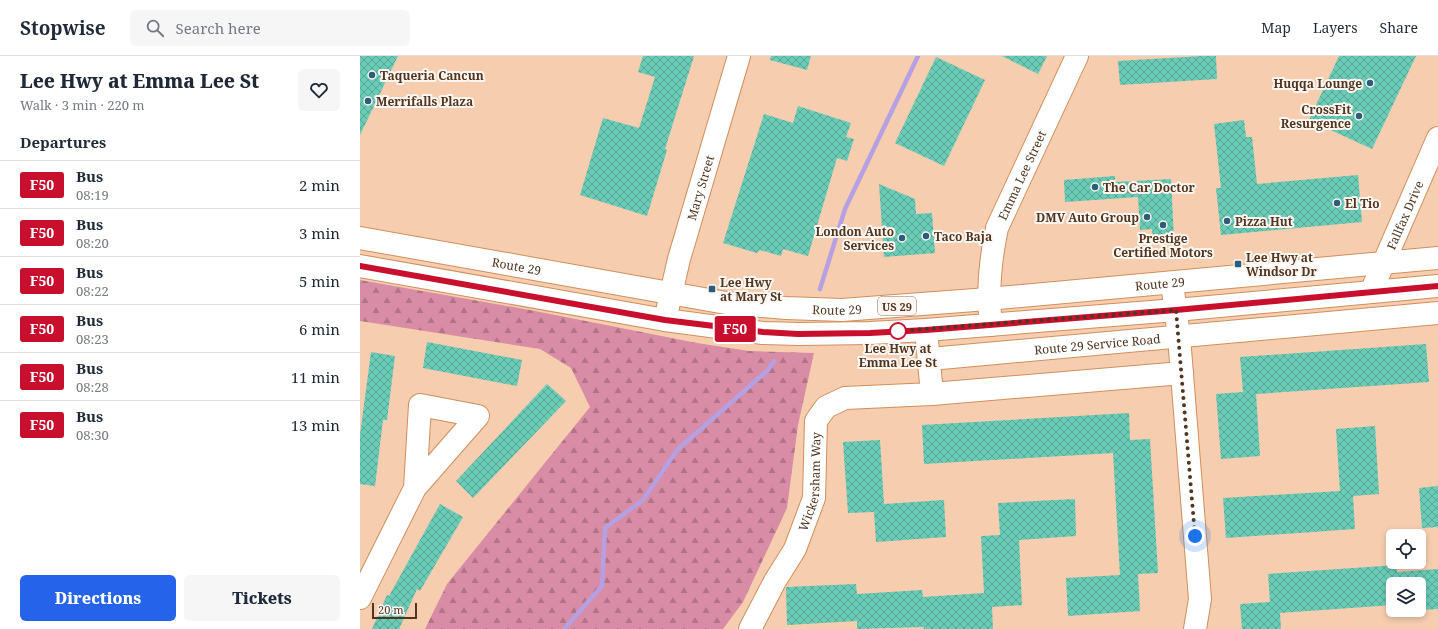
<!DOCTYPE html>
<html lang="en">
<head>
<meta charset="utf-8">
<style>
  body { margin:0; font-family:"Noto Serif",serif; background:#f6f6f7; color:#1f2937; height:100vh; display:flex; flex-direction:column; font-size:15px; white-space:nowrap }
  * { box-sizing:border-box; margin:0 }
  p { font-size:13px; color:#747a83 }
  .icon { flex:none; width:22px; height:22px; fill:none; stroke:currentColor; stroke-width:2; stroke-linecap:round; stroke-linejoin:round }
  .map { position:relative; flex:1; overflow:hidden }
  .drawer { display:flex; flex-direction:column; background:#fff; width:360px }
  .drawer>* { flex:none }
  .badge { padding:0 8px; border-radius:3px; font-size:14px; line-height:26px }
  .buttons { position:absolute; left:1026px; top:473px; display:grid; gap:8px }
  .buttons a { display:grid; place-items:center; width:40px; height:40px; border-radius:6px; background:#fff; box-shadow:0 2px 6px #0003; font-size:20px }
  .scale { position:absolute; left:12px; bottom:10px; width:45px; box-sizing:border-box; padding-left:4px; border:2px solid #513520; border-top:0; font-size:11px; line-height:14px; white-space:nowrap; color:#513520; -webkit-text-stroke:3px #fdf6f1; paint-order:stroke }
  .you { position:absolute; width:20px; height:20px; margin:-10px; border:3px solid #fff; border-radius:50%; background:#1a73e8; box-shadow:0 0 0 6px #1a73e833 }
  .map>.badge { position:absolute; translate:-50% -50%; box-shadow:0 0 0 2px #fff }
  h2 { padding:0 20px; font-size:15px; line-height:36px }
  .round { display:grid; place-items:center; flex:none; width:42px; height:42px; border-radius:6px; background:#f6f6f7 }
  .headline { display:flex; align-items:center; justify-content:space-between; height:68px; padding:0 20px }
  h1 { font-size:19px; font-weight:800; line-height:30px }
  .action { display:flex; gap:8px; margin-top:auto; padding:8px 20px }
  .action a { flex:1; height:46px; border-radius:6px; background:#2563eb; color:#fff; font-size:16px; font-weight:800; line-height:46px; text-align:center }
  .action a+a { background:#f6f6f7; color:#1f2937 }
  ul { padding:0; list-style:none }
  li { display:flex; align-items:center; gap:12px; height:48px; padding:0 20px; border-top:1px solid #e0e1e3 }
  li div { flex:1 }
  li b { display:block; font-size:15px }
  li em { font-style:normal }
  li .badge { min-width:44px; font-weight:700; text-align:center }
  header { display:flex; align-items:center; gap:24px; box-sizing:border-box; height:56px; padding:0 20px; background:#fff; border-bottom:1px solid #e0e1e3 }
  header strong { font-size:19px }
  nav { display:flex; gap:22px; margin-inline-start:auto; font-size:14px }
  .search { width:280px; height:36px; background:#f6f6f7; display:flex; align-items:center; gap:10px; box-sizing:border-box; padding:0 14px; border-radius:6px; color:#747a83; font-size:15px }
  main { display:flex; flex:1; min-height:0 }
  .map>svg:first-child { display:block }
  .forest { fill:url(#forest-firs) }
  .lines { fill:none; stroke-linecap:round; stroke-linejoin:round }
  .stream { stroke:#b5a0e3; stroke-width:4.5 }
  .building { fill:url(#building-cross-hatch) }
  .minor-casing { stroke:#d08f5d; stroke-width:24 }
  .major-casing { stroke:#d08f5d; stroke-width:24 }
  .minor { stroke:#fff; stroke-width:22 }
  .major { stroke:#fff; stroke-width:22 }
  .line-casing { stroke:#fff; stroke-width:9 }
  .line { stroke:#c8102e; stroke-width:6 }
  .walk { stroke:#513520; stroke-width:4; stroke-dasharray:0 7.2 }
  .poi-dot { fill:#2c5d7b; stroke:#fdf6f1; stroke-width:1.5 }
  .stop-dot { fill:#fff; stroke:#c8102e; stroke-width:2 }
  .labels { text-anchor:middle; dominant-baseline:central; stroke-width:4; stroke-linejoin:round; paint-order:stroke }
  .shield { fill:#fdf6f1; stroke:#856f5f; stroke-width:1 }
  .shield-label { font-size:11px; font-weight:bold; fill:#513520 }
  .poi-label { font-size:12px; font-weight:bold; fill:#513520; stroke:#fdf6f1; text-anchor:start }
  .street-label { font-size:12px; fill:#513520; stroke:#fdf6f1 }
  .stop-label { font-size:12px; font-weight:bold; fill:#513520; stroke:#fdf6f1 }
</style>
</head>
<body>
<header>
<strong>Stopwise</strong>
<div class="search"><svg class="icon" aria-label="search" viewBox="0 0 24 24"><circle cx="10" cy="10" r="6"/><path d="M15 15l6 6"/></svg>Search here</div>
<nav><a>Map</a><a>Layers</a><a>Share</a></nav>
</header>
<main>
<section class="drawer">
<div class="headline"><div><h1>Lee Hwy at Emma Lee St</h1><p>Walk · 3 min · 220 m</p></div><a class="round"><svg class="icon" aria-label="heart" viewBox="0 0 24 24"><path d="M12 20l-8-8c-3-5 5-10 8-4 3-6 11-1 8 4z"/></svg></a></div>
<h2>Departures</h2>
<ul>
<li><span class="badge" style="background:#c8102e;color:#fff">F50</span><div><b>Bus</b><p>08:19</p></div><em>2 min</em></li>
<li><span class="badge" style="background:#c8102e;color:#fff">F50</span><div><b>Bus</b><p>08:20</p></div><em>3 min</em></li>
<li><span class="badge" style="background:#c8102e;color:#fff">F50</span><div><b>Bus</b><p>08:22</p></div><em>5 min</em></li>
<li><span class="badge" style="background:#c8102e;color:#fff">F50</span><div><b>Bus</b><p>08:23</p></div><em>6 min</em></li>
<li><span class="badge" style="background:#c8102e;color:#fff">F50</span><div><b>Bus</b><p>08:28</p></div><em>11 min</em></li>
<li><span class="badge" style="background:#c8102e;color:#fff">F50</span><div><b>Bus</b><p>08:30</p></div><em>13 min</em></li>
</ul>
<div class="action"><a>Directions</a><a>Tickets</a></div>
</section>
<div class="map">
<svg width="1078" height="573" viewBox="0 0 1078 573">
  <defs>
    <pattern id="forest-firs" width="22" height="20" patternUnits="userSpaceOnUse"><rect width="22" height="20" fill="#d88ca5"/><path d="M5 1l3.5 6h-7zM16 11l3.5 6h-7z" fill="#b27386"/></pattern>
    <pattern id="building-cross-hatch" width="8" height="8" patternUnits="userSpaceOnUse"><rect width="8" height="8" fill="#6acbb7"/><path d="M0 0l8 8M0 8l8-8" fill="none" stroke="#5aa694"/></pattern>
  </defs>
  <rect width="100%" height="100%" fill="#f7cdaf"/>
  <!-- forest -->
  <path class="forest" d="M0 224 170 254 337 287 389 295 454 297 438 369 427 452 383 546 363 573H65L87 528 230 351 211 312 180 293 0 265Z"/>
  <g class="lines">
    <!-- stream -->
    <g class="stream">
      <path d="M460 233 485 153 558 0"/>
      <path d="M204 573 242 530 245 472 283 444 317 394 408 314 414 305"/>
    </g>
  </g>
  <!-- building -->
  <g class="building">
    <path d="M0 0H38L0 79Z"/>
    <path d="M283 0H334L305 93 307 94 287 160 220 139 243 62 279 72 295 21 278 16Z"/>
    <path d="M411 0H451L447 14 410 4Z"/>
    <path d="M642 0H687L678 18Z"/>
    <path d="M842 0H856L857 23 760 29 758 5Z"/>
    <path d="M979 0H1056L1012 93 949 64Z"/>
    <path d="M576 1 625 24 584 110 535 87Z"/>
    <path d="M438 50 491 67 486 81 494 83 487 105 477 102 448 200 423 193 421 200 400 194 397 197 363 187 404 58 433 67Z"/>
    <path d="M884 64 886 81H892L897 128 998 119 1002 166 861 179 856 132H861L854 68Z"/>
    <path d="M755 120V126L811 123 814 183 793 184 792 173 780 174 778 141 705 146 704 124Z"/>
    <path d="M519 128 555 143 556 158 572 157 575 197 524 201Z"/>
    <path d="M67 286 162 304 157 330 63 312Z"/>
    <path d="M1066 288 1069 326 896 338 900 400 861 403 856 338 883 336 880 301Z"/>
    <path d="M11 296 35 300 27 364H23L15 430 0 428V379Z"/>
    <path d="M187 328 206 345 113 442 96 425Z"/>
    <path d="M769 357 770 384 790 383 798 517 778 518 780 555 708 560 706 522 760 519 753 397 564 408 562 369Z"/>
    <path d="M1015 370 1019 438 993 440 995 473 866 482 863 442 980 435 976 373Z"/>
    <path d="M520 384 524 448 584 444 586 481 516 486 514 456 488 457 483 386Z"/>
    <path d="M1078 430V471L1062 472 1059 432Z"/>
    <path d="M715 443 716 480 659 484 662 549 632 551 633 573H564V571L497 573V565L427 569 426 531 496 528 497 538 562 534 563 541 624 537 621 480 640 479 638 447Z"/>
    <path d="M80 448 103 461 60 535 57 533 39 573H12L27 539 29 540Z"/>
    <path d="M1037 509V516L1078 513V553L1059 554V528H1033V549L920 557 921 573H882L880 548 910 546 908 518Z"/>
  </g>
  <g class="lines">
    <!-- minor casing -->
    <g class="minor-casing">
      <g id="minor">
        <path d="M812 227 819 281 840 543 835 573"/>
        <path id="s1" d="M1011 236 1078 82"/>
        <path id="s2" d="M305 264 319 203 379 0"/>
        <path id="s3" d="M631 269C627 236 630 205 637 172L717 0"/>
        <path id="s4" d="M570 303 1078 257"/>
        <path d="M572 338 822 317"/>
        <path d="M0 542 55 432 118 360 60 349 55 432"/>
        <path id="s5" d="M390 573 415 525 435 493 454 442 456 365 466 351 485 342 572 338 566 274"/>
      </g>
    </g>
    <!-- major casing -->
    <g class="major-casing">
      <g id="major">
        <path id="s6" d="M0 182 366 247 426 252 482 254 628 243 1078 202"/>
        <path d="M0 210 305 264 403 277 439 278 510 277 566 274 816 254 1078 230"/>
      </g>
    </g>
    <!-- minor -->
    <use href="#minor" class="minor"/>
    <!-- major -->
    <use href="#major" class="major"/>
  </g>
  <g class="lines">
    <!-- line casing -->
    <g class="line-casing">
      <path id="line" d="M0 210 305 264 403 276 438 278 510 277 566 274 816 254 1078 230"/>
    </g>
    <!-- line -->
    <use href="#line" class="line"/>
    <!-- walk -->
    <path class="walk" d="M538 275 816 254 835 480"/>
  </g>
  <!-- markers -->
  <g class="poi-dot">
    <circle cx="12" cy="19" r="4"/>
    <circle cx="1010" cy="27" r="4"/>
    <circle cx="8" cy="45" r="4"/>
    <circle cx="999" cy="60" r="4"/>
    <circle cx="735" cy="131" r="4"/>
    <circle cx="977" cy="147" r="4"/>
    <circle cx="787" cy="161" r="4"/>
    <circle cx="867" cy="165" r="4"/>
    <circle cx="803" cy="169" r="4"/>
    <circle cx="566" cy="180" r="4"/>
    <circle cx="542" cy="182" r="4"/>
    <rect x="874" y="204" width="8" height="8" rx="2"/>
    <rect x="348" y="229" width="8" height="8" rx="2"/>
  </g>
  <circle class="stop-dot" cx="538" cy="275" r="8"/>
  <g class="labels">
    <!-- shield labels -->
    <rect class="shield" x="518" y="241" width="38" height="18" rx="3"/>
    <g class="shield-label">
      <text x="537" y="250">US 29</text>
    </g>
    <!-- poi labels -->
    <g class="poi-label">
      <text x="20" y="19">Taqueria Cancun</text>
      <text x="1002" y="27" text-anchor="end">Huqqa Lounge</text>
      <text x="16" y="45">Merrifalls Plaza</text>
      <text x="991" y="53" text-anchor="end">CrossFit<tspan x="991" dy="14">Resurgence</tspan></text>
      <text x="743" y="131">The Car Doctor</text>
      <text x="985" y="147">El Tio</text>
      <text x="779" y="161" text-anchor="end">DMV Auto Group</text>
      <text x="875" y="165">Pizza Hut</text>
      <text x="534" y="175" text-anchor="end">London Auto<tspan x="534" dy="14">Services</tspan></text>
      <text x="574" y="180">Taco Baja</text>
      <text x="803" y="182" text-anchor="middle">Prestige<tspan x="803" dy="14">Certified Motors</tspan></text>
      <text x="886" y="201">Lee Hwy at<tspan x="886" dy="14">Windsor Dr</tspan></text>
      <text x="360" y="226">Lee Hwy<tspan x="360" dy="14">at Mary St</tspan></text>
    </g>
    <!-- street labels -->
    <g class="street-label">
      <text stroke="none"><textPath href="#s3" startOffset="156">Emma Lee Street</textPath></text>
      <text stroke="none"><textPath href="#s2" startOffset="137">Mary Street</textPath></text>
      <text stroke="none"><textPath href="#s1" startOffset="84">Fallfax Drive</textPath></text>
      <text stroke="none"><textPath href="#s6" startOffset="159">Route 29</textPath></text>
      <text stroke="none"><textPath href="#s6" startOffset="807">Route 29</textPath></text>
      <text stroke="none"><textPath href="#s6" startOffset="483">Route 29</textPath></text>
      <text stroke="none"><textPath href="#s4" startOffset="168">Route 29 Service Road</textPath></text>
      <text stroke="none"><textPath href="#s5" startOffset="162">Wickersham Way</textPath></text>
    </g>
    <!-- stop labels -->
    <g class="stop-label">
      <text x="538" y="292">Lee Hwy at<tspan x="538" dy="14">Emma Lee St</tspan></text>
    </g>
  </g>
</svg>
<div class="buttons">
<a><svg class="icon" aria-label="locate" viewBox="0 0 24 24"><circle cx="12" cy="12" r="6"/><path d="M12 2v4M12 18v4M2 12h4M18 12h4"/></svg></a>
<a><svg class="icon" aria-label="layers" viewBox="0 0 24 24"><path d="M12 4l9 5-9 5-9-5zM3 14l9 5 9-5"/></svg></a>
</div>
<div class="scale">20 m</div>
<div class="you" style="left:835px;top:480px"></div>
<b class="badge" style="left:375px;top:273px;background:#c8102e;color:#fff">F50</b>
</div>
</main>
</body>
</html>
